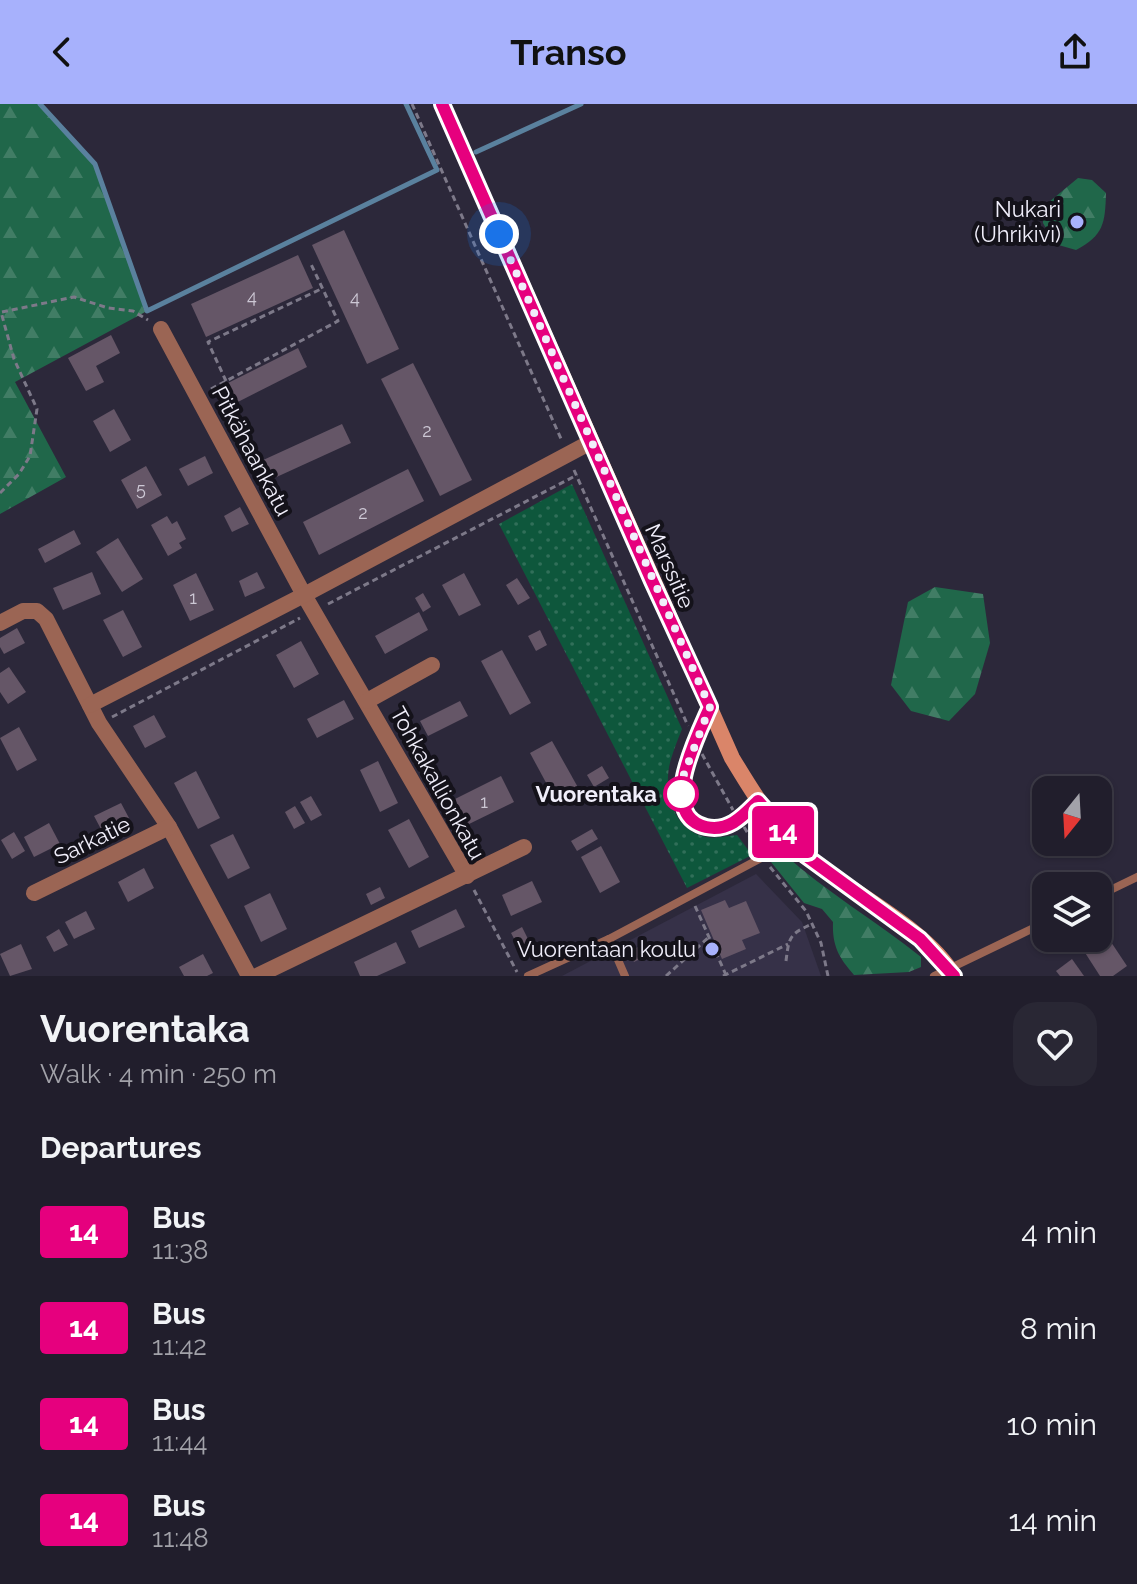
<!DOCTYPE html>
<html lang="en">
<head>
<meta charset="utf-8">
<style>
  body { margin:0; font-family:Raleway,sans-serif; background:#292734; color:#f1f3f6; height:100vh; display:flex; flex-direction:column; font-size:30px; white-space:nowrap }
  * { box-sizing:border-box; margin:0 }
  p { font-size:26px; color:#a2a2a9 }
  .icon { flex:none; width:44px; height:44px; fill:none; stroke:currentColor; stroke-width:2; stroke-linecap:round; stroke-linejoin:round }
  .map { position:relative; height:872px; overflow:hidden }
  .side { display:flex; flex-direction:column; background:#211e2c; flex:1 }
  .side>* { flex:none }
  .badge { padding:0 16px; border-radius:6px; font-size:28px; line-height:52px }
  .needle { width:52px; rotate:198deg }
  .fabs { position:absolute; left:1032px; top:672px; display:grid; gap:16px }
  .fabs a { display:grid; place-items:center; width:80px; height:80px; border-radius:16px; background:#211e2c; box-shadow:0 2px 6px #0004,0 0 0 2px #3e3c48; font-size:40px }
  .you { position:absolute; width:40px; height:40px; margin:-20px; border:6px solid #fff; border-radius:50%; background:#1a73e8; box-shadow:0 0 0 12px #1a73e833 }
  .map>.badge { position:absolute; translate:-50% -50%; box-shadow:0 0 0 4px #fff }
  h2 { padding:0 40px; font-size:30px; line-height:72px }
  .round { display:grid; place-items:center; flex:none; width:84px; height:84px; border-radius:24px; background:#292734 }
  .headline { display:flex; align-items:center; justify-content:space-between; height:136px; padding:0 40px }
  h1 { font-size:38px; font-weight:700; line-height:60px }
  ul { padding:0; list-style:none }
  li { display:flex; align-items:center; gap:24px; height:96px; padding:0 40px }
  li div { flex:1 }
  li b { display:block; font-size:30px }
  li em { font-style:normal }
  li .badge { min-width:88px; font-weight:700; text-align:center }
  header { display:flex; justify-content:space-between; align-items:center; height:104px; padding:0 40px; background:#a7b1fc; color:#111; font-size:36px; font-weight:700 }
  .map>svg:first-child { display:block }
  .built { fill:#363148 }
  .grass { fill:url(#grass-dots) }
  .forest { fill:url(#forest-firs) }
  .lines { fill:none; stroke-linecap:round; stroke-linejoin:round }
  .stream { stroke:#5a819e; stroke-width:5 }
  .building { fill:#655667 }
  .path { stroke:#7d7989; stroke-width:3; stroke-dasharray:6 4; stroke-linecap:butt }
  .lane { stroke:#9b6554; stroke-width:8 }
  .street { stroke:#9b6554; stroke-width:16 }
  .secondary { stroke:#da8569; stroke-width:16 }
  .line-casing { stroke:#fff; stroke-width:18 }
  .line { stroke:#e6007e; stroke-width:12 }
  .walk { stroke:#f0eefa; stroke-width:8; stroke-dasharray:0 14.4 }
  .poi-dot { fill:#a7b1fc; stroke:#14121a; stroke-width:3 }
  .stop-dot { fill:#fff; stroke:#e6007e; stroke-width:4 }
  .labels { text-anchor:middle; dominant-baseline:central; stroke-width:8; stroke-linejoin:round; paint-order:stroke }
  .number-label { font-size:18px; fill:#cdc8d5 }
  .poi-label { font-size:22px; fill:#f0eefa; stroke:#14121a; text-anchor:end }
  .street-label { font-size:22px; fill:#f0eefa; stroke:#14121a }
  .stop-label { font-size:22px; font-weight:bold; fill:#f0eefa; stroke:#14121a; text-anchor:end }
</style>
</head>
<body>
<header><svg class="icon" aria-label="back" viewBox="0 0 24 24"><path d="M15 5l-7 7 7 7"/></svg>Transo<svg class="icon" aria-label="share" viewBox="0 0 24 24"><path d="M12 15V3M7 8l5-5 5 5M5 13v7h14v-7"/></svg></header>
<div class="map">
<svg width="1137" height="872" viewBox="0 0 1137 872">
  <defs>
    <pattern id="grass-dots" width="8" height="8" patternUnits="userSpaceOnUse" patternTransform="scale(2)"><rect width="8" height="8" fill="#0e573c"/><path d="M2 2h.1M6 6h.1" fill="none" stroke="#316f59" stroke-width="1.8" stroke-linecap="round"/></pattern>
    <pattern id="forest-firs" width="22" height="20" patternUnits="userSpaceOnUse" patternTransform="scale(2)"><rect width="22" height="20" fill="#20674a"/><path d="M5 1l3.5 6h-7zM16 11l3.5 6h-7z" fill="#417d65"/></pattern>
  </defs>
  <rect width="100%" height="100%" fill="#2c283a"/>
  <!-- built -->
  <path class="built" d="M756 770 802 818 821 872H562Z"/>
  <!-- grass -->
  <path class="grass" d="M572 380 682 625C678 635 674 645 671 655 662 685 672 726 706 733 715 735 727 732 737 731L752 751 687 784 499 420Z"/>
  <!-- forest -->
  <g class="forest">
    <path d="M0 0H40L95 60 147 207 15 278 66 373 0 410Z"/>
    <path d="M1078 74 1092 76 1106 89C1105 119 1104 131 1076 146L1055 140 1043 119V103Z"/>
    <path d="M935 483 983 490 990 539 975 590 949 617 911 607 891 581 908 498Z"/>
    <path d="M783 749C826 788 876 817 921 853V863L909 868 854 871C839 854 832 842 833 818L822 805 804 799 771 758Z"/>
  </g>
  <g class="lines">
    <!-- stream -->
    <g class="stream">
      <path d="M40 0 95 60 147 207 437 66 406 0"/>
      <path d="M476 48 581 0"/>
    </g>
  </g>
  <!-- building -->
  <g class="building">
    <path d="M344 126 399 245 367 260 312 141Z"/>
    <path d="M298 151 313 184 206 233 191 200Z"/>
    <path d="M111 231 120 249 96 262 104 278 86 287 68 254Z"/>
    <path d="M298 244 307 263 228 303 218 284Z"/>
    <path d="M413 259 472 376 440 392 381 275Z"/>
    <path d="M114 305 131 336 110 348 93 317Z"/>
    <path d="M342 320 351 339 270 376 261 357Z"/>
    <path d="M205 352 213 369 188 382 179 365Z"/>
    <path d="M146 362 162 391 137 405 121 376Z"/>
    <path d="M408 365 424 397 319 451 303 418Z"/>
    <path d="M240 403 249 420 232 428 224 412Z"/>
    <path d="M167 412 172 420 177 417 186 435 179 439 182 444 168 452 151 421Z"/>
    <path d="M74 426 81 440 45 459 38 445Z"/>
    <path d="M118 434 143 475 122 488 96 448Z"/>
    <path d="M92 468 101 490 63 506 53 484Z"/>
    <path d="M257 468 265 484 245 493 239 477Z"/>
    <path d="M196 469 214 506 190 517 173 481Z"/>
    <path d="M464 469 481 501 459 512 442 481Z"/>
    <path d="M517 474 530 494 518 501 506 481Z"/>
    <path d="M423 489 431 503 423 508 415 494Z"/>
    <path d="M123 506 142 543 123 553 103 516Z"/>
    <path d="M419 508 428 526 385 550 375 532Z"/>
    <path d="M17 524 25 539 4 550 0 543V534Z"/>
    <path d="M540 526 547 541 536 547 528 532Z"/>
    <path d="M301 537 319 570 294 584 276 551Z"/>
    <path d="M502 546 531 599 510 611 481 557Z"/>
    <path d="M9 563 26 588 8 600 0 588V569Z"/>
    <path d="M344 596 354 615 317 634 307 615Z"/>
    <path d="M460 597 468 612 428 632 420 617Z"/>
    <path d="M154 611 166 633 145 644 133 622Z"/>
    <path d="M19 623 37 656 17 667 0 634Z"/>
    <path d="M552 637 580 687 557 699 530 649Z"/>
    <path d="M378 657 398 699 380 708 360 666Z"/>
    <path d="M602 662 609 674 594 683 587 671Z"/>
    <path d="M196 667 220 714 198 725 174 679Z"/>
    <path d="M501 672 514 698 467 721 455 695Z"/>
    <path d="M311 692 322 711 311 717 300 698Z"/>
    <path d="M121 699 129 714 102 727 94 712Z"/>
    <path d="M295 702 305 719 294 725 285 708Z"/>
    <path d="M409 715 429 753 409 764 388 726Z"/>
    <path d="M49 719 60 740 34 753 24 733Z"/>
    <path d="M592 725 598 735 577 747 571 737Z"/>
    <path d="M14 728 25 747 12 755 1 736Z"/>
    <path d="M233 730 250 764 228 775 210 741Z"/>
    <path d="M601 742 620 778 600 789 581 753Z"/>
    <path d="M144 764 154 784 128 798 118 778Z"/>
    <path d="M532 777 542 798 511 812 502 791Z"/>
    <path d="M380 783 385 794 371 801 366 790Z"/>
    <path d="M270 789 287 825 261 838 244 802Z"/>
    <path d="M725 796 729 804 746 797 760 829 742 836 746 845 722 855 701 806Z"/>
    <path d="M456 805 465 823 419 844 411 827Z"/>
    <path d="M86 807 95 825 74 835 65 818Z"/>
    <path d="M522 823 530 839 519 844 511 829Z"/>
    <path d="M59 825 68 841 54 848 46 833Z"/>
    <path d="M1105 829 1127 862 1113 872H1100L1082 844Z"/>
    <path d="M396 838 406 859 377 872H360L354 858Z"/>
    <path d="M21 840 32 865 10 872 0 850Z"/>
    <path d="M638 843 642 854 634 858 629 847Z"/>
    <path d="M203 850 213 869 207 872H184L179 863Z"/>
    <path d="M1072 855 1084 872H1060L1056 867Z"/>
  </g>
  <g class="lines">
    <!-- path -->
    <g class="path">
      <path d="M412 0 562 337"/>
      <path d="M2 208 74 193 108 204 133 207 148 216"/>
      <path d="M226 277 208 238 321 185"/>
      <path d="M211 285 338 217 310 158"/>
      <path d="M574 366 688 622"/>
      <path d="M0 389 19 370 30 352 37 305 14 255 1 208"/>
      <path d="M328 500 577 371"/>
      <path d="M112 613 300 514"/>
      <path d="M702 650 733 706"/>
      <path d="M744 723 757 744"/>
      <path d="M770 763 806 807 821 839 828 872"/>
      <path d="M474 786 517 868"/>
      <path d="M695 802 726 871"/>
      <path d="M786 857C789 832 790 830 812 820"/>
      <path d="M666 872 709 833"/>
      <path d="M723 872 788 840"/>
    </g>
    <!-- lane -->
    <g class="lane">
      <path d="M709 604C698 631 657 709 704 722 728 729 742 713 758 697"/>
      <path d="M1098 792 1137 773"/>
      <path d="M609 835 625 872"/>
      <path d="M528 872 609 835 763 753 787 734"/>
      <path d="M934 872 1046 818"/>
    </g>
    <!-- street -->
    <g class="street">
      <path d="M161 225 304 491 467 772"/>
      <path d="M0 519 23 507H37L46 515 99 619 169 723 249 872"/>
      <path d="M367 597 432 561"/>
      <path d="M90 601 304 491 591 338"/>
      <path d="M34 789 169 723"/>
      <path d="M257 872 524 743"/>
    </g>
    <!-- secondary -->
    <path class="secondary" d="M442 0 732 654C753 689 775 725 806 752 849 788 926 824 954 872"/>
  </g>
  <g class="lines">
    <!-- line casing -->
    <g class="line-casing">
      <path id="line" d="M442 0 652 477 710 603C698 631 656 711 706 723 729 728 743 712 758 697L806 752 920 835 954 872"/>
    </g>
    <!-- line -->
    <use href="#line" class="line"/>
    <!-- walk -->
    <path class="walk" d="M499 130 710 603 684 670 681 693V690"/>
  </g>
  <!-- markers -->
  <g class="poi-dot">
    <circle cx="1077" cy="118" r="8"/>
    <circle cx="712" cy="845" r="8"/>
  </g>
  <circle class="stop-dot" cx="681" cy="690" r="16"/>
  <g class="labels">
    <!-- number labels -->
    <g class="number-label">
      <text x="252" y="192">4</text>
      <text x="355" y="193">4</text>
      <text x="427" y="326">2</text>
      <text x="141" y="384">5</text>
      <text x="363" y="408">2</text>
      <text x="193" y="493">1</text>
      <text x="484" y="697">1</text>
    </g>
    <!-- poi labels -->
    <g class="poi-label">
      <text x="1061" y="105">Nukari<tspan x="1061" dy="25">(Uhrikivi)</tspan></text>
      <text x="696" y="845">Vuorentaan koulu</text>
    </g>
    <!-- street labels -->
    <g class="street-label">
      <text transform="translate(252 347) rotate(62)">Pitkähaankatu</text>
      <text transform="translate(670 462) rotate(66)">Marssitie</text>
      <text transform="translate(438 679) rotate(61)">Tohkakallionkatu</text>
      <text transform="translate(92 736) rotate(-26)">Sarkatie</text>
    </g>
    <!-- stop labels -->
    <g class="stop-label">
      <text x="657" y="690">Vuorentaka</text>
    </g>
  </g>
</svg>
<div class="fabs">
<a><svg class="needle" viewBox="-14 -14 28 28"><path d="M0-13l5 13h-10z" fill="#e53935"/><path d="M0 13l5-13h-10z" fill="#a2a2a9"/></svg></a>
<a><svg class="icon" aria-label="layers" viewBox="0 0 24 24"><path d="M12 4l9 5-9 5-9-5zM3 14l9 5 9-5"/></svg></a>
</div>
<div class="you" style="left:499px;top:130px"></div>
<b class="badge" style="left:783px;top:728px;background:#e6007e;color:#fff">14</b>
</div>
<section class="side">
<div class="headline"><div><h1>Vuorentaka</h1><p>Walk · 4 min · 250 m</p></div><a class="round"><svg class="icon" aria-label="heart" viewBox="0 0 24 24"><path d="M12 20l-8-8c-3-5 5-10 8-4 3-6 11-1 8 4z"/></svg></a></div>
<h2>Departures</h2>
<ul>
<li><span class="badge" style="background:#e6007e;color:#fff">14</span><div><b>Bus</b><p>11:38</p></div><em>4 min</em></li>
<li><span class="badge" style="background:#e6007e;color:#fff">14</span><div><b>Bus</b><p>11:42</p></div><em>8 min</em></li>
<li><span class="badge" style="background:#e6007e;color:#fff">14</span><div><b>Bus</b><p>11:44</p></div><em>10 min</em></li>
<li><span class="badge" style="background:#e6007e;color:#fff">14</span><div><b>Bus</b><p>11:48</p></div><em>14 min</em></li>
</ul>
</section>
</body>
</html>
